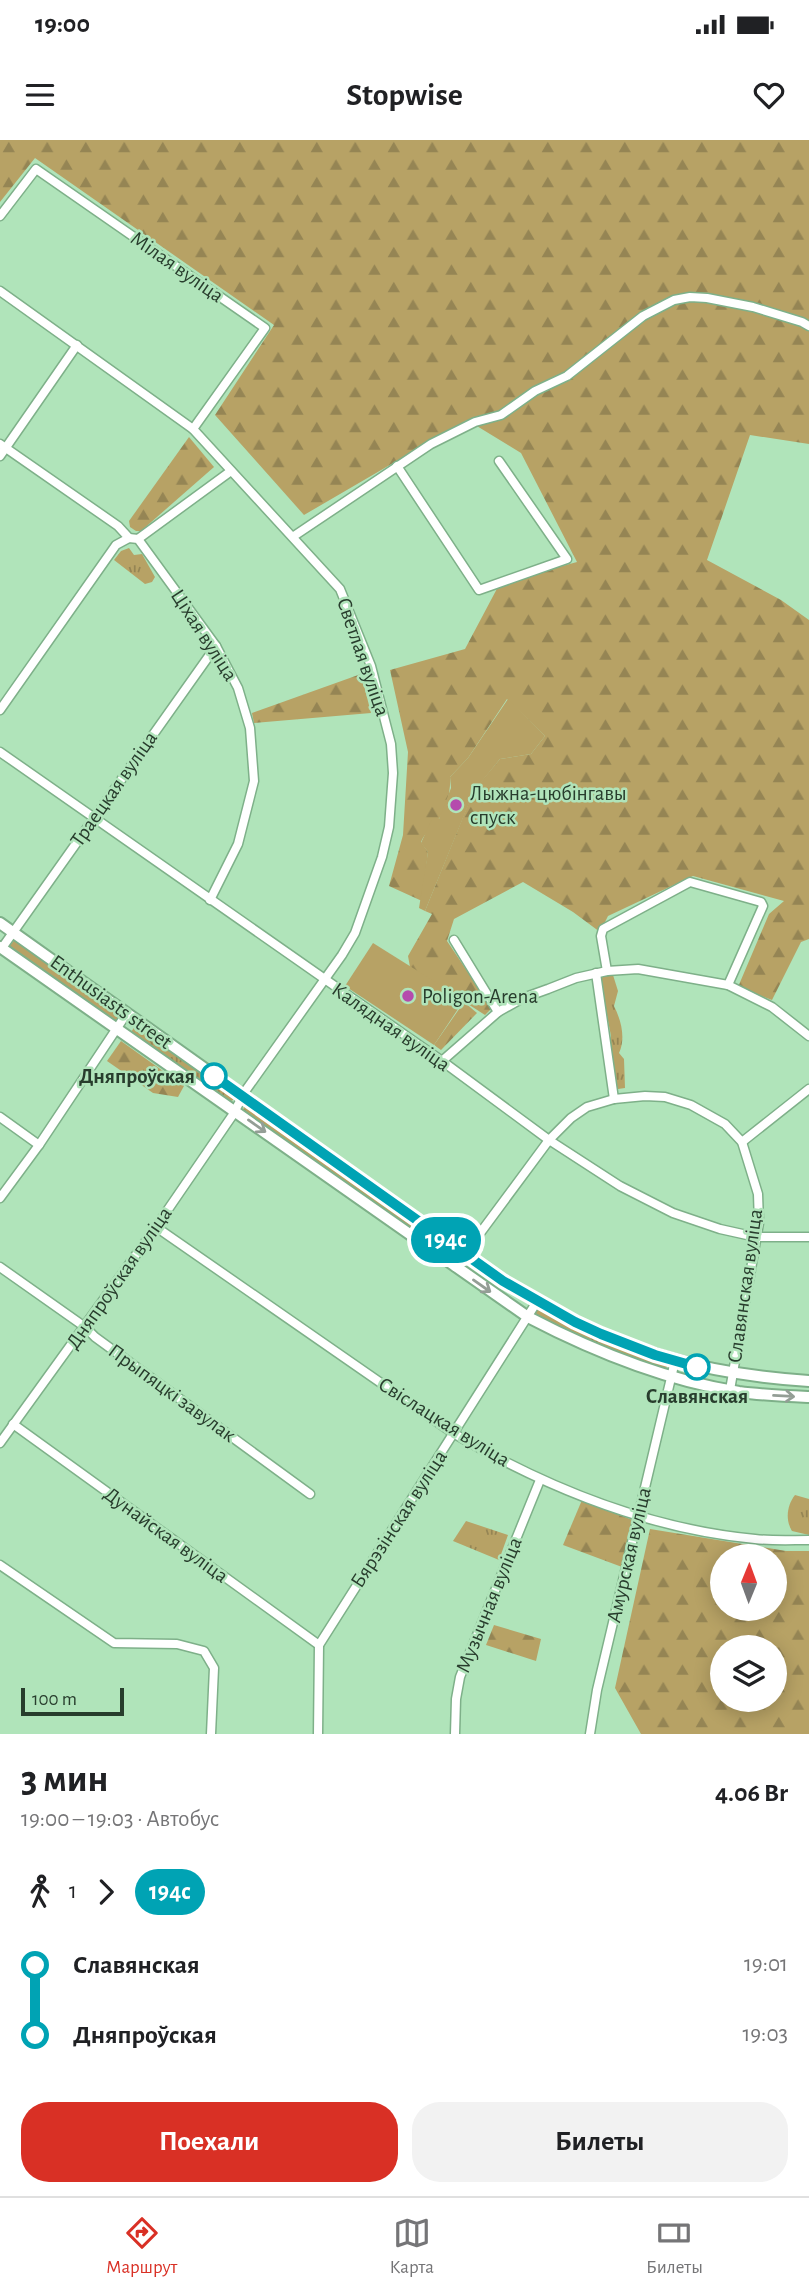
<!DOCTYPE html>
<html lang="ru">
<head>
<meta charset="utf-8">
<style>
  body { margin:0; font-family:"Alegreya Sans",sans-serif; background:#f2f2f2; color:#202124; height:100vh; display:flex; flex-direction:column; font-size:26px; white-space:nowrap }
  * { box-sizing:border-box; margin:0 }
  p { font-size:23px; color:#757577 }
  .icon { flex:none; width:38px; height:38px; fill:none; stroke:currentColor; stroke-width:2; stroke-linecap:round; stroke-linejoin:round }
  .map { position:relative; height:1594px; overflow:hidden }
  .panel { display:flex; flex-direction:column; background:#fff; flex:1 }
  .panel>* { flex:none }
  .badge { padding:0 14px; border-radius:23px; font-size:24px; line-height:46px }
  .needle { width:46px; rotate:1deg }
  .fabs { position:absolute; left:710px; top:1404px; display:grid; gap:14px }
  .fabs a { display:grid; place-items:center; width:77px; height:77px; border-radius:50%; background:#fff; box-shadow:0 4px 18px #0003; font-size:35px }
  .scale { position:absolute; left:21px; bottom:18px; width:103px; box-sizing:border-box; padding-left:7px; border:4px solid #283d2d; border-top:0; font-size:19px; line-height:24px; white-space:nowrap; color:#283d2d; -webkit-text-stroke:5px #b0e4ba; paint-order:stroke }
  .map>.badge { position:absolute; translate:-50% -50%; box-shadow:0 0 0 4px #fff }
  .legs { display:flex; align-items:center; gap:10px; height:77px; padding:0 21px; font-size:23px }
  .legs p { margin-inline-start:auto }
  .head { display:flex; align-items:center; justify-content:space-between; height:119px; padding:0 21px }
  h1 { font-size:38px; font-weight:600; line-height:52px }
  .cta { display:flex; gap:14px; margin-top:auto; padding:14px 21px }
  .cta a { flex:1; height:80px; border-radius:28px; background:#d93025; color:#fff; font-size:28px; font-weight:600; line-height:80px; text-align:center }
  .cta a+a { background:#f2f2f2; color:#202124 }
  ul { padding:0 21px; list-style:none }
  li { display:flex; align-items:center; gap:24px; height:70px; font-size:26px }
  li i { display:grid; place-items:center; width:10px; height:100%; margin:0 9px; background:currentColor }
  li i::after { content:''; width:18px; height:18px; margin:-9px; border:5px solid; border-radius:50%; background:#fff }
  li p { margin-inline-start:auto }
  li:first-child i { background:linear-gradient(#0000 50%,currentColor 0) }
  li:last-child i { background:linear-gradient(currentColor 50%,#0000 0) }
  .status { display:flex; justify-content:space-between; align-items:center; height:49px; padding:0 35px; background:#fff; direction:ltr }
  .status svg { height:19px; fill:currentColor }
  header { display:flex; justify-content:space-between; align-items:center; height:91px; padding:0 21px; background:#fff; font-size:32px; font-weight:600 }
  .tabs { display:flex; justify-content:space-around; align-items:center; height:98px; border-top:2px solid #e0e0e0; background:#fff; font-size:19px; color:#757577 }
  .tabs a { display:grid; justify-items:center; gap:4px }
  .tabs .active { color:#d93025 }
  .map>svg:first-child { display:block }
  .grass { fill:url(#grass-tufts) }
  .forest { fill:url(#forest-firs); fill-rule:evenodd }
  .park { fill:#b7a265 }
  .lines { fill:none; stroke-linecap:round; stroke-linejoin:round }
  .minor-casing { stroke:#7eb089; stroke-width:11 }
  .tertiary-casing { stroke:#7eb089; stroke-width:14 }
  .minor { stroke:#fff; stroke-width:8 }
  .tertiary { stroke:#fff; stroke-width:10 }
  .oneway { stroke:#949e96 }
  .line-1-casing { stroke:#fff; stroke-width:16 }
  .line-1 { stroke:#00a3b4; stroke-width:10 }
  .poi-dot { fill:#b54bad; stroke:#b0e4ba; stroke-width:2.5 }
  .stop-1-dot { fill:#fff; stroke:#00a3b4; stroke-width:3.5 }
  .labels { text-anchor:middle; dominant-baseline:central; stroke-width:5; stroke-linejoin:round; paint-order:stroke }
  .street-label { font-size:21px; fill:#283d2d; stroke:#b0e4ba }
  .poi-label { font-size:21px; fill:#283d2d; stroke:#b0e4ba; text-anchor:start }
  .stop-label { font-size:21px; font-weight:bold; fill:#283d2d; stroke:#b0e4ba; text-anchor:end }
</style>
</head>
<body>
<div class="status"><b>19:00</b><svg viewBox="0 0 49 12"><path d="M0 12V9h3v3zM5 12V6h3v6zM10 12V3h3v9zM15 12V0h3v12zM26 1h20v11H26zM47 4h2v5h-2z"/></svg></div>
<header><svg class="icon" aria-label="menu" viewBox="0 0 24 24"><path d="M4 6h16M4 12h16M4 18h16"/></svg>Stopwise<svg class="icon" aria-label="heart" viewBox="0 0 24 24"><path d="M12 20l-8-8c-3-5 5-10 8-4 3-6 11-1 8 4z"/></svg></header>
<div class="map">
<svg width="809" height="1594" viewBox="0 0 809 1594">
  <defs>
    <pattern id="grass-tufts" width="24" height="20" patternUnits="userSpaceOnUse" patternTransform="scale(1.75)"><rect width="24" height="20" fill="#b7a265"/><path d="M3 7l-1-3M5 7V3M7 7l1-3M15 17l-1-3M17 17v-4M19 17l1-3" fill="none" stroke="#958554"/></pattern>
    <pattern id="forest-firs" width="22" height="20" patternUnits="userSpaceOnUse" patternTransform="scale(1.75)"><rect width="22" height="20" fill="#b7a265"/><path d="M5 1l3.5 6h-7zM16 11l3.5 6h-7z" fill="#958554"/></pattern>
  </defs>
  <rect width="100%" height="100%" fill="#b0e4ba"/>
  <!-- grass -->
  <g class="grass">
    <path d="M129 408 134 415 142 414 155 437 152 442 145 444 114 420 121 411Z"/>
    <path d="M15 799 120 874 115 882 9 807Z"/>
    <path d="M606 835H613L618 851 614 866C621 880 626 898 619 913L624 919 625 948 618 949 615 945 609 903 611 896 601 845V838Z"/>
    <path d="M136 885 235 955 233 960 229 962 131 892Z"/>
    <path d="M249 964 457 1115 456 1117 450 1120 243 971 244 966Z"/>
    <path d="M538 1166 623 1208 668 1224 665 1231 621 1217 533 1175Z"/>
    <path d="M795 1355 809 1359V1395L792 1391C785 1380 787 1365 795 1355Z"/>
    <path d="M466 1381 508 1395 499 1420 453 1401Z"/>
  </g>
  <!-- forest -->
  <g class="forest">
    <path d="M0 0H809V304L750 295 707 420 781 460 809 480V799L801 802 772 860 738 847 769 774 784 761 693 736 608 776 600 792 573 772 523 742 454 779 447 801 492 868 485 875 410 827 408 816 432 774 425 771 474 650 500 619 531 614 545 596 507 559 468 618 450 637C451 650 447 669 438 680 431 690 426 691 421 702L428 712 422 761 389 746 403 695 408 612 390 530 465 509 500 443 577 422 521 313 467 280 304 375 215 275 274 185 35 18 0 62Z"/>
    <path d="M189 297 214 327 141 391H136L130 387 129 381Z"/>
    <path d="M361 534 371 573 254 583 252 573Z"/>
    <path d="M464 862 477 873 441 910 434 905Z"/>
    <path d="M121 901 184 946 178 957 153 953 107 921Z"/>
    <path d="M582 1360 635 1381 622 1427 563 1405Z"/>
    <path d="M650 1389 786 1411H809V1594H641L615 1548ZM723 1416H775V1468H723ZM723 1507H775V1559H723Z"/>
    <path d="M494 1485 541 1499 536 1521 486 1505Z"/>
  </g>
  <!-- park -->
  <g class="park">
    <path d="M508 559 545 596 531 614 500 619 474 651 425 771 419 768 428 712 421 703 432 679H439L451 648 450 637 468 618Z"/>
    <path d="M373 803 464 860 434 905 345 846Z"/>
  </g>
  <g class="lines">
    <!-- minor casing -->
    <g class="minor-casing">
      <g id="minor">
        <path d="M0 76 36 29 265 188 193 289"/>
        <path d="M0 151 193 289 340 449 371 526 391 604 393 633 389 687 382 717 355 793 342 815 246 950 232 976 156 1087 0 1303"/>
        <path d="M0 304 118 386 129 398 138 399 216 506 238 548 250 588 254 641 238 704 210 760"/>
        <path d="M0 316 77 205"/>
        <path d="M397 326 479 450 567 419 499 321"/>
        <path d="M294 396 431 304 475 282 501 275 535 251 567 236 643 176 674 160 690 157 707 158 753 167 802 182 809 186"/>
        <path d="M138 399 231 331"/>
        <path d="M0 570 116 405 129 398"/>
        <path d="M0 612 442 921 549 1000 620 1046 673 1073 720 1089 756 1097H809"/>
        <path d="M454 800 498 872"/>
        <path d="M2 808 216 506"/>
        <path d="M607 831 601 796 603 789 690 742 761 762 763 766 728 845"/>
        <path d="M596 833 614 959"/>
        <path d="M442 921 498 872 523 858 548 849 576 838 607 831 638 829 728 845 772 867 809 896"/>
        <path d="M0 977 39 1005"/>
        <path d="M742 1002 809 949"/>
        <path d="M0 1058 39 1005 127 873"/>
        <path d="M156 1087 453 1293C545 1347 649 1389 755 1399 773 1401 791 1400 809 1400"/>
        <path d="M0 1127 85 1187 95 1197 310 1354"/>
        <path d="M455 1127 549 1000 571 978 587 967 614 959 645 956 665 957 691 965 725 984 742 1002 758 1054 759 1083 730 1250"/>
        <path d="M13 1284 319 1505"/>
        <path d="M0 1425 114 1503 177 1504 204 1511 214 1528 211 1594"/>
        <path d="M318 1594 319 1505 538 1160"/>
        <path d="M455 1594 456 1559 460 1537 540 1340"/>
        <path d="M590 1594 597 1550 675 1221"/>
      </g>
    </g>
    <!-- tertiary casing -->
    <g class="tertiary-casing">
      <g id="tertiary">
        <path d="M0 783 503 1141C527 1155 552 1171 577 1183 651 1220 728 1236 809 1241"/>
        <path d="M0 807 528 1177C595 1212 664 1240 739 1252 762 1255 786 1256 809 1257"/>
      </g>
    </g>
    <!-- minor -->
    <use href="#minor" class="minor"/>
    <!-- tertiary -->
    <use href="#tertiary" class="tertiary"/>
  </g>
  <!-- one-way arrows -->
  <defs><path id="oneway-shaft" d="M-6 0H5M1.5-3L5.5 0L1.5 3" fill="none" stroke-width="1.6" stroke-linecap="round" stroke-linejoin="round" transform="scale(1.75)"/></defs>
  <g class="oneway">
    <use href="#oneway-shaft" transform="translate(257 986) rotate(35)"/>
    <use href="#oneway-shaft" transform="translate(482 1146) rotate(35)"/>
    <use href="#oneway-shaft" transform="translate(784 1256) rotate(3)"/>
  </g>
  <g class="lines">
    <!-- line-1 casing -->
    <g class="line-1-casing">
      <path id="line-1" d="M214 936 503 1141 575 1182 601 1194 655 1215 697 1227"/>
    </g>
    <!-- line-1 -->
    <use href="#line-1" class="line-1"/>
  </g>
  <!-- markers -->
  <g class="poi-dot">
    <circle cx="456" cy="665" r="7"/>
    <circle cx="408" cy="856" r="7"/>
  </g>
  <g class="stop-1-dot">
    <circle cx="214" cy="936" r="12"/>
    <circle cx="697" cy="1227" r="12"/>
  </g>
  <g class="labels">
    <!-- street labels -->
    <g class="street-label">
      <text transform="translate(177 127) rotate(35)">Мілая вуліца</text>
      <text transform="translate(204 495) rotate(57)">Ціхая вуліца</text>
      <text transform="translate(363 517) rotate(71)">Светлая вуліца</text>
      <text transform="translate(114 649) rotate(-55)">Траецкая вуліца</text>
      <text transform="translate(111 862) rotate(36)">Enthusiasts street</text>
      <text transform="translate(391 887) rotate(35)">Калядная вуліца</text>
      <text transform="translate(119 1138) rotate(-55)">Дняпроўская вуліца</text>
      <text transform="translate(745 1146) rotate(-82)">Славянская вуліца</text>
      <text transform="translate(172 1253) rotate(36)">Прыпяцкі завулак</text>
      <text transform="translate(444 1282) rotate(32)">Свіслацкая вуліца</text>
      <text transform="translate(399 1379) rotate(-57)">Бярэзінская вуліца</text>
      <text transform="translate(166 1395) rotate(36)">Дунайская вуліца</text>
      <text transform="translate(629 1415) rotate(-77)">Амурская вуліца</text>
      <text transform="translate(489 1465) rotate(-68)">Музычная вуліца</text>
    </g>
    <!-- poi labels -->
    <g class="poi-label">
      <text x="470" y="653">Лыжна-цюбінгавы<tspan x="470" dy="24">спуск</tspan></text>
      <text x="422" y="856">Poligon-Arena</text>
    </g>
    <!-- stop labels -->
    <g class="stop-label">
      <text x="195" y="936">Дняпроўская</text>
      <text x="697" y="1256" text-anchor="middle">Славянская</text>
    </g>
  </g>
</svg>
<div class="fabs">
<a><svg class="needle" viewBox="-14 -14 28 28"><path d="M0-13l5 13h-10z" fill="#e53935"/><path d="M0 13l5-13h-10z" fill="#757577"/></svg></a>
<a><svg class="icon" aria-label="layers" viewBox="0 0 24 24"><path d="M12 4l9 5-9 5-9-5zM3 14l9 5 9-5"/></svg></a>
</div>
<div class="scale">100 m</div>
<b class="badge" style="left:446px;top:1100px;background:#00a3b4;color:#fff">194с</b>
</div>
<section class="panel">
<div class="head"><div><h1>3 мин</h1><p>19:00 – 19:03 · Автобус</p></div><b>4.06 Br</b></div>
<div class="legs"><svg class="icon" aria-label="walk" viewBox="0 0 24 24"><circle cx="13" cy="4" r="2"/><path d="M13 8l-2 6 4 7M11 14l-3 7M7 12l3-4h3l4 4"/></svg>1<svg class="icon" aria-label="forward" viewBox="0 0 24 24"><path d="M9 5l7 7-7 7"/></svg><b class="badge" style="background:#00a3b4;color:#fff">194с</b></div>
<ul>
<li><i style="color:#00a3b4"></i><b>Славянская</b><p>19:01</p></li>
<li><i style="color:#00a3b4"></i><b>Дняпроўская</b><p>19:03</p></li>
</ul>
<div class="cta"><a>Поехали</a><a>Билеты</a></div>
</section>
<nav class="tabs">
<a class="active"><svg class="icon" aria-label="directions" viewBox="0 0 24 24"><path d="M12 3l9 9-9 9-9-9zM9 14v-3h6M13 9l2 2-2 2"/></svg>Маршрут</a>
<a><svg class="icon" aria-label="map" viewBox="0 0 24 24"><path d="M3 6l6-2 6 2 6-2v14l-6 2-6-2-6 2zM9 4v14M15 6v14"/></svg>Карта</a>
<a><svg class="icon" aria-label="tickets" viewBox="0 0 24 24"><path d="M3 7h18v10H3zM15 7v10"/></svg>Билеты</a>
</nav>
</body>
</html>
